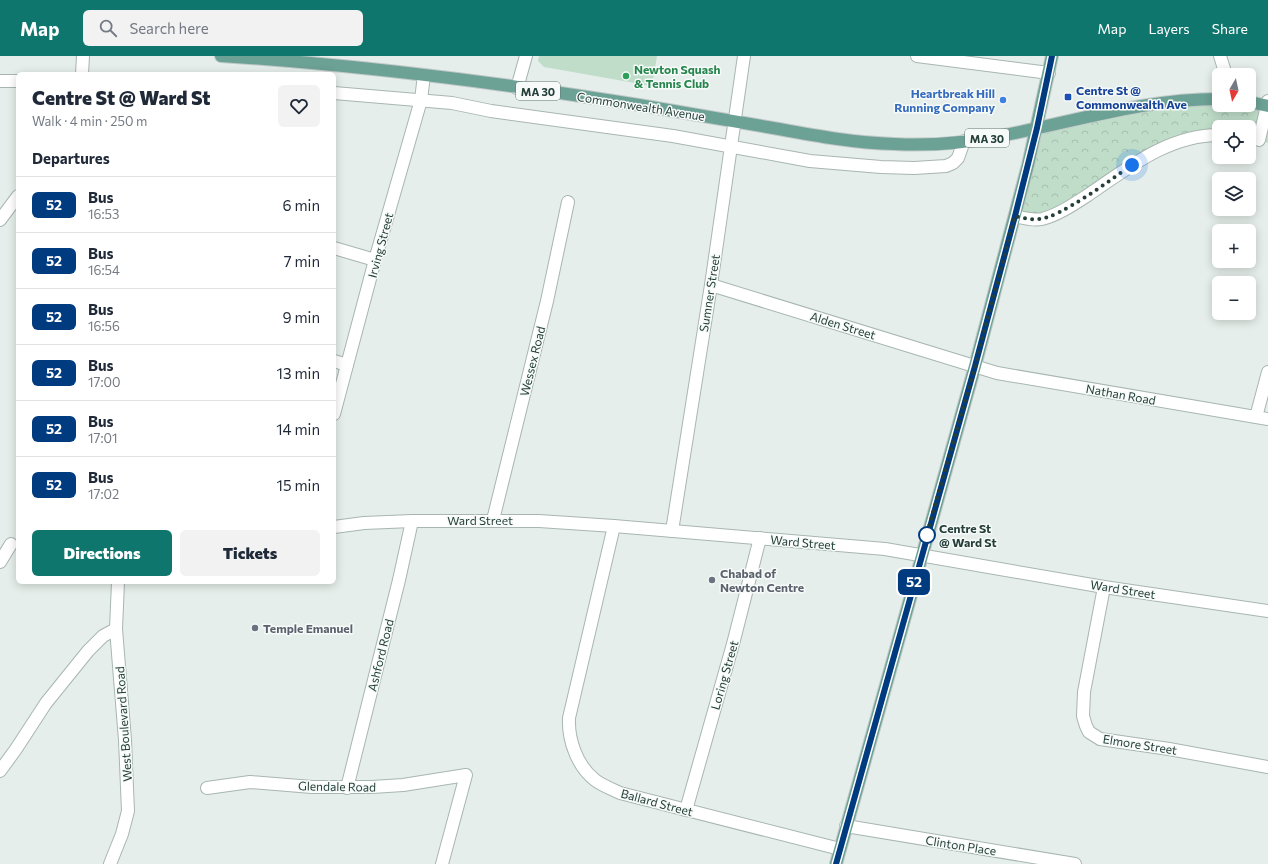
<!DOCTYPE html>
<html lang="en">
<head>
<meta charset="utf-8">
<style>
  body { margin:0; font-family:Commissioner,sans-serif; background:#f2f2f3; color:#1f2937; height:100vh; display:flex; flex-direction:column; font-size:15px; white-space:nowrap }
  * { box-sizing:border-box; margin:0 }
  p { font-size:13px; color:#747a83 }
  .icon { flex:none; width:22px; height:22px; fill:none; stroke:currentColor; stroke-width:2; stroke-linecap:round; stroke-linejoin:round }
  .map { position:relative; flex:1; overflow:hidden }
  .sheet { position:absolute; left:16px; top:16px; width:320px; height:512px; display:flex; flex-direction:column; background:#fff; border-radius:6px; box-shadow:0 2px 10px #0003 }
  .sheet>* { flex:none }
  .badge { padding:0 8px; border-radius:6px; font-size:14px; line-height:26px }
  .needle { width:26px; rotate:189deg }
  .controls { position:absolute; left:1212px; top:12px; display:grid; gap:8px }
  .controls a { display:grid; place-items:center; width:44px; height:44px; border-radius:6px; background:#fff; box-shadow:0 2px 10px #0003; font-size:20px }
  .you { position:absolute; width:20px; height:20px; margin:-10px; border:3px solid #fff; border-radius:50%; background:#1a73e8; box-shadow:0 0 0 6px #1a73e833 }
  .map>.badge { position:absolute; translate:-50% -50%; box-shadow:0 0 0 2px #fff }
  h2 { padding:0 16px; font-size:15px; line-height:36px }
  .round { display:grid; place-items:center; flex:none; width:42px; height:42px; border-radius:6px; background:#f2f2f3 }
  .summary { display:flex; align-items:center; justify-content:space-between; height:68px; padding:0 16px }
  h1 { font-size:19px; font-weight:800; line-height:30px }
  .cta { display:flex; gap:8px; margin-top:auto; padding:8px 16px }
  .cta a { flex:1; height:46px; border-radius:6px; background:#0f766e; color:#fff; font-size:16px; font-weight:800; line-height:46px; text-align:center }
  .cta a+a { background:#f2f2f3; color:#1f2937 }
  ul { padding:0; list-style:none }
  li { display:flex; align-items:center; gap:12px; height:56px; padding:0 16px; border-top:1px solid #e0e1e3 }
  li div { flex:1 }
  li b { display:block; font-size:15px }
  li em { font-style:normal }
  li .badge { min-width:44px; font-weight:700; text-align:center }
  header { display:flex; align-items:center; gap:24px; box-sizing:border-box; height:56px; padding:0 20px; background:#0f766e; color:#fff }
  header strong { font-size:19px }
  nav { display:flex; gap:22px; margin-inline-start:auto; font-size:14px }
  .search { width:280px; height:36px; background:#f2f2f3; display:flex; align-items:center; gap:10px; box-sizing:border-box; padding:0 14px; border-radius:6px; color:#747a83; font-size:15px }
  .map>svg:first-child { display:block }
  .park { fill:url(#park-crowns) }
  .pitch { fill:#bfddc9 }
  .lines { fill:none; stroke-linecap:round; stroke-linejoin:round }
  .minor-casing { stroke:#a8b6b1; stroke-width:14 }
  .major-casing { stroke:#c2c9c8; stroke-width:14 }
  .minor { stroke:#fff; stroke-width:12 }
  .major { stroke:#6ca195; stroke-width:12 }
  .line-casing { stroke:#fff; stroke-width:9 }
  .line { stroke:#003b80; stroke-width:6 }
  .walk { stroke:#253f39; stroke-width:4; stroke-dasharray:0 7.2 }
  .leisure-dot { fill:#2e9e5b; stroke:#f6faf8; stroke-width:1.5 }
  .transit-dot { fill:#1a4fb4; stroke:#f6faf8; stroke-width:1.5 }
  .shop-dot { fill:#3f7fe0; stroke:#f6faf8; stroke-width:1.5 }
  .stop-dot { fill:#fff; stroke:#003b80; stroke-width:2 }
  .worship-dot { fill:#6b7280; stroke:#f6faf8; stroke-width:1.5 }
  .labels { text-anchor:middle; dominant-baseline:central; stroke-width:3; stroke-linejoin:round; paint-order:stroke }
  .shield { fill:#f6faf8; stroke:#647772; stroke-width:1 }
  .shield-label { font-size:11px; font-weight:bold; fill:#253f39 }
  .leisure-label { font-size:12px; font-weight:bold; fill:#27864d; stroke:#f6faf8; text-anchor:start }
  .transit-label { font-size:12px; font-weight:bold; fill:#164399; stroke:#f6faf8; text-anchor:start }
  .shop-label { font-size:12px; font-weight:bold; fill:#366cbe; stroke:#f6faf8; text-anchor:end }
  .street-label { font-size:12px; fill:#253f39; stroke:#f6faf8 }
  .stop-label { font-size:12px; font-weight:bold; fill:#253f39; stroke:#f6faf8; text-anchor:start }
  .worship-label { font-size:12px; font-weight:bold; fill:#5b616d; stroke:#f6faf8; text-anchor:start }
</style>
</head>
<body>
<header>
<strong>Map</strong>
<div class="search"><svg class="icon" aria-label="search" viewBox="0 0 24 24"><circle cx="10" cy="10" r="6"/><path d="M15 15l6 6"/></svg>Search here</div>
<nav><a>Map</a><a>Layers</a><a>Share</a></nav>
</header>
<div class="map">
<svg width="1268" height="808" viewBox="0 0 1268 808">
  <defs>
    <pattern id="park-crowns" width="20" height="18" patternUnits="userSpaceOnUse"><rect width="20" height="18" fill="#bfddc9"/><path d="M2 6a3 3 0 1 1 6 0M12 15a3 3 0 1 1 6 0" fill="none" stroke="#a4bfad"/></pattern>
  </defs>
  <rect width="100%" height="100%" fill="#e5eeea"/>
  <!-- park -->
  <path class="park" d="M1249 49 1268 50V87L1249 82V71H1219V79L1184 84 1058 157 1015 160 1037 72 1136 50Z"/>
  <!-- pitch -->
  <path class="pitch" d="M539 0H657L652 30 544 11 538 5Z"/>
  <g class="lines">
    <!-- minor casing -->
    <g class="minor-casing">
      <g id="minor">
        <path d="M917 0 1049 17"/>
        <path d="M1220 0 1226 19"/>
        <path d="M82 18 83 0"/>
        <path d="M0 25H18"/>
        <path d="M517 32 526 0"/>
        <path d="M334 37 452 47 491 55 673 80 810 105 881 111 914 112 946 110 953 107 958 102 964 85"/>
        <path d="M1259 84 1268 45"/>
        <path d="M1015 160C1023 162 1033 165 1042 163 1058 159 1074 148 1088 139 1128 112 1168 79 1219 79"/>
        <path d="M0 164 18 140"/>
        <path d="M334 192 375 204"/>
        <path d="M711 229 997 317 1268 363"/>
        <path d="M334 305 347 309"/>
        <path d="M334 358 375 204 421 44 424 19"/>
        <path d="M1256 361 1268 316"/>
        <path d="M493 464 547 245 568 146"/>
        <path d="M614 470 569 662C568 684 577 710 595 724 603 730 612 733 620 737L840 793"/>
        <path d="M334 471 364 467 412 465H539L614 470 885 493 1104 531 1268 555"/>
        <path d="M672 475 711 229 744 0"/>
        <path d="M0 506 11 488"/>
        <path d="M1104 531 1084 636 1083 660 1086 670 1089 676 1100 683 1169 693 1268 711"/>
        <path d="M0 715 16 693 46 647 88 595 103 580 116 573"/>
        <path d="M207 732 250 726 312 731H372L403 729 466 719 442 808"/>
        <path d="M347 732 399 524 412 465"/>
        <path d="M686 754 733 588 760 482"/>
        <path d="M846 770 1075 808"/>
        <path d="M110 808 122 778 128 755 125 684 116 573 118 526"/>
      </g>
    </g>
    <!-- major casing -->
    <g class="major-casing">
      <g id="major">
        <path d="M221 0C361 9 501 27 639 49 685 57 732 65 779 73 817 80 855 87 894 88 929 90 965 87 1000 80 1074 66 1142 43 1219 43"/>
        <path d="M1249 46 1268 50"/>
        <path d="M836 808 975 310 1028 109 1052 0"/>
      </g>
    </g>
    <!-- minor -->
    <use href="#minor" class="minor"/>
    <!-- major -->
    <use href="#major" class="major"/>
  </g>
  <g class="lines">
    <!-- line casing -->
    <g class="line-casing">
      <path id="line" d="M836 808 975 310 1015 160 1037 72 1052 0"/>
    </g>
    <!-- line -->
    <use href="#line" class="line"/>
    <!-- walk -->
    <path class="walk" d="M927 479 926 481 975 310 1015 160C1023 162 1031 164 1039 163 1060 162 1113 122 1132 109"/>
  </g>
  <!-- markers -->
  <circle class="leisure-dot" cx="626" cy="20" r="4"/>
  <rect class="transit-dot" x="1064" y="37" width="8" height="8" rx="2"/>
  <circle class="shop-dot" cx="1003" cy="44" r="4"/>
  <circle class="stop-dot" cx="927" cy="479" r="8"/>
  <g class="worship-dot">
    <circle cx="712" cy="524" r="4"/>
    <circle cx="255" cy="572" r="4"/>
  </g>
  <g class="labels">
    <!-- shield labels -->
    <g class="shield">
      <rect x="516" y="26" width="44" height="18" rx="3"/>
      <rect x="965" y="73" width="44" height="18" rx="3"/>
    </g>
    <g class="shield-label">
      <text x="538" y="35">MA 30</text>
      <text x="987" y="82">MA 30</text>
    </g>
    <!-- leisure labels -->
    <g class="leisure-label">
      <text x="634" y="13">Newton Squash<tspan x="634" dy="14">&amp; Tennis Club</tspan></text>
    </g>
    <!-- transit labels -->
    <g class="transit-label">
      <text x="1076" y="34">Centre St @<tspan x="1076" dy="14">Commonwealth Ave</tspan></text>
    </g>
    <!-- shop labels -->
    <g class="shop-label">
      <text x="995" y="37">Heartbreak Hill<tspan x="995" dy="14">Running Company</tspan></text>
    </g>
    <!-- street labels -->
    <g class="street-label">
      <text transform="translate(641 50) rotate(9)">Commonwealth Avenue</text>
      <text transform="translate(380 189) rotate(-75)">Irving Street</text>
      <text transform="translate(709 237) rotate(-81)">Sumner Street</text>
      <text transform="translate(843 269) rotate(17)">Alden Street</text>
      <text transform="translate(532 305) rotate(-76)">Wessex Road</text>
      <text transform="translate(1121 338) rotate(10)">Nathan Road</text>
      <text x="480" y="464">Ward Street</text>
      <text transform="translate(803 486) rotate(5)">Ward Street</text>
      <text transform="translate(1123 533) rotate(9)">Ward Street</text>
      <text transform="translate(380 599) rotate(-76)">Ashford Road</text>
      <text transform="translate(724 619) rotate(-74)">Loring Street</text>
      <text transform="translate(123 668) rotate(-94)">West Boulevard Road</text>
      <text transform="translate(1140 688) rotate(9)">Elmore Street</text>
      <text transform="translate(337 730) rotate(1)">Glendale Road</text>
      <text transform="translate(657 746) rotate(15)">Ballard Street</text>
      <text transform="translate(961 789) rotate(9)">Clinton Place</text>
    </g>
    <!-- stop labels -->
    <g class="stop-label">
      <text x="939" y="472">Centre St<tspan x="939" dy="14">@ Ward St</tspan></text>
    </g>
    <!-- worship labels -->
    <g class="worship-label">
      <text x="720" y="517">Chabad of<tspan x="720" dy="14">Newton Centre</tspan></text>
      <text x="263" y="572">Temple Emanuel</text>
    </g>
  </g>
</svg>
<div class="controls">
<a><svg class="needle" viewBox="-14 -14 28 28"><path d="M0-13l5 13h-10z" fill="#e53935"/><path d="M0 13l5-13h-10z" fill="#747a83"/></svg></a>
<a><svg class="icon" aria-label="locate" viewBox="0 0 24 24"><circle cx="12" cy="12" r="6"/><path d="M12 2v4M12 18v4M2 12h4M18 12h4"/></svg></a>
<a><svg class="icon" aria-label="layers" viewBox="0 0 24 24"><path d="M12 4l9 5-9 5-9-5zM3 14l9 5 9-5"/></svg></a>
<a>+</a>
<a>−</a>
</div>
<div class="you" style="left:1132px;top:109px"></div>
<b class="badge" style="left:914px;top:526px;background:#003b80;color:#fff">52</b>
<section class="sheet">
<div class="summary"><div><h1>Centre St @ Ward St</h1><p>Walk · 4 min · 250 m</p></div><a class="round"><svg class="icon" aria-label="heart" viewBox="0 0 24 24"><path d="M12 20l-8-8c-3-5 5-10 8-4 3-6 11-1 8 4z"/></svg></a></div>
<h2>Departures</h2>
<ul>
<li><span class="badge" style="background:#003b80;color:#fff">52</span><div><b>Bus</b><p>16:53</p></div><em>6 min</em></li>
<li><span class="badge" style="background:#003b80;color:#fff">52</span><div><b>Bus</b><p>16:54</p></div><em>7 min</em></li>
<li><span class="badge" style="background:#003b80;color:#fff">52</span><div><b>Bus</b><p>16:56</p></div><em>9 min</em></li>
<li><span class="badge" style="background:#003b80;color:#fff">52</span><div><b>Bus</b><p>17:00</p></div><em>13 min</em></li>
<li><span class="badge" style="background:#003b80;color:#fff">52</span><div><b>Bus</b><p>17:01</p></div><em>14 min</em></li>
<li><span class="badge" style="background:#003b80;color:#fff">52</span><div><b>Bus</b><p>17:02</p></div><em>15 min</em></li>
</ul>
<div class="cta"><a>Directions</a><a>Tickets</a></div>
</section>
</div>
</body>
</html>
